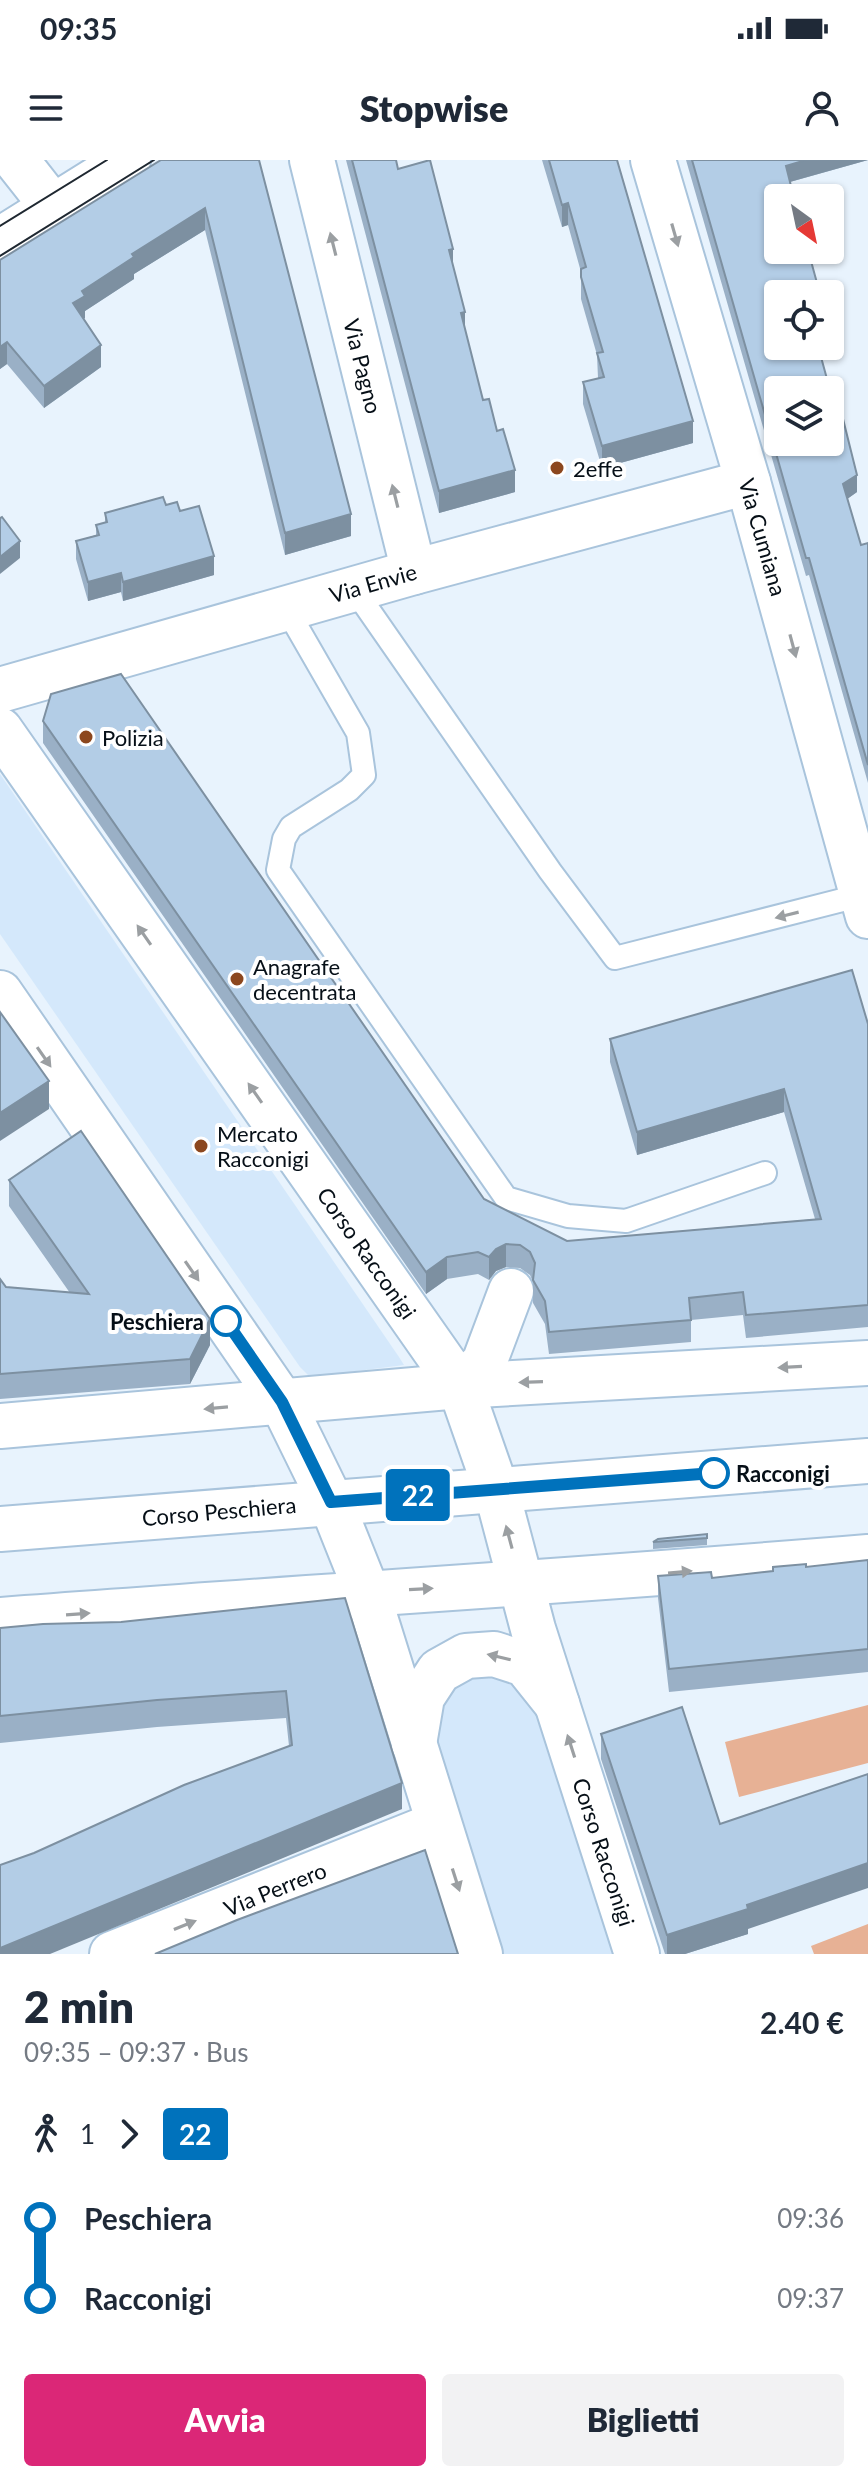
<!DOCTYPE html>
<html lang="it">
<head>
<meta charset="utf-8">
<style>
  body { margin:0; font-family:Lato,sans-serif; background:#f2f2f3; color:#1f2937; height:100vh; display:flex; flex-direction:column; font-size:30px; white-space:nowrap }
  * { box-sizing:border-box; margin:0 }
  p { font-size:26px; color:#747a83 }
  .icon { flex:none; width:44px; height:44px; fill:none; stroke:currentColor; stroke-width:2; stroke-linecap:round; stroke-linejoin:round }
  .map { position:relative; height:1794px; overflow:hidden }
  .sheet { display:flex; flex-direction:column; background:#fff; flex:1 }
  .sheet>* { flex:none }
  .badge { padding:0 16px; border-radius:6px; font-size:28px; line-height:52px }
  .needle { width:52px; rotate:147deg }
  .tools { position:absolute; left:764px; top:24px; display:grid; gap:16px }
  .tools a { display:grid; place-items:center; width:80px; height:80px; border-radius:8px; background:#fff; box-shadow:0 2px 6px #0004; font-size:40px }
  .map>.badge { position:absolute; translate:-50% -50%; box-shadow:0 0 0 4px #fff }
  .legs { display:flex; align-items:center; gap:12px; height:88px; padding:0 24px; font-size:26px }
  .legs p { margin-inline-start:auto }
  .headline { display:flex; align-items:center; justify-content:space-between; height:136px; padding:0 24px }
  h1 { font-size:44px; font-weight:800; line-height:60px }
  .action { display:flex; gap:16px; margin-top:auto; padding:16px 24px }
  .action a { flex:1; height:92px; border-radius:8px; background:#db2777; color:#fff; font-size:32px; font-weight:800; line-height:92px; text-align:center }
  .action a+a { background:#f2f2f3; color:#1f2937 }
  ul { padding:0 24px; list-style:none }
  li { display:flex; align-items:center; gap:28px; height:80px; font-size:30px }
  li i { display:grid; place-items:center; width:12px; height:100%; margin:0 10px; background:currentColor }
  li i::after { content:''; width:20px; height:20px; margin:-10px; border:6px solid; border-radius:50%; background:#fff }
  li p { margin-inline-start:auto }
  li:first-child i { background:linear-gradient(#0000 50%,currentColor 0) }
  li:last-child i { background:linear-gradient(currentColor 50%,#0000 0) }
  .status { display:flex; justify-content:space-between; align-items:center; height:56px; padding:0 40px; background:#fff; direction:ltr }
  .status svg { height:22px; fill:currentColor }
  header { display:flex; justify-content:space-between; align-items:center; height:104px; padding:0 24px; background:#fff; font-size:36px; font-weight:800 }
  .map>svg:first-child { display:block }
  .built { fill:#d4e8fb }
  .green { fill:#e7b195 }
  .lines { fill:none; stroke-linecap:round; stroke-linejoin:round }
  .lane-casing { stroke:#a9c4dc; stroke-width:26 }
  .street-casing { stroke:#a9c4dc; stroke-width:48 }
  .secondary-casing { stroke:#a9c4dc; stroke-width:48 }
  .lane { stroke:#fff; stroke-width:22 }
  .street { stroke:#fff; stroke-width:44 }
  .secondary { stroke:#fff; stroke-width:44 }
  .tram { stroke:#1f2831; stroke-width:2 }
  .wall { fill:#9ab0c6 }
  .shaded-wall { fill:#7d90a1 }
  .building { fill:#b3cde6; stroke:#7d90a1; stroke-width:2 }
  .oneway { fill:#9b9fa2 }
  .line-1-casing { stroke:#fff; stroke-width:18 }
  .line-1 { stroke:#0072bc; stroke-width:12 }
  .poi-dot { fill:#8c471e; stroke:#fff; stroke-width:3 }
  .stop-1-dot { fill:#fff; stroke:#0072bc; stroke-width:4 }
  .labels { text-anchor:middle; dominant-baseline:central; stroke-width:8; stroke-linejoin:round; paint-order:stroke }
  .street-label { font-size:22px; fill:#060f17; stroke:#fff }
  .poi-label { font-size:22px; fill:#060f17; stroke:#fff; text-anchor:start }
  .stop-label { font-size:22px; font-weight:bold; fill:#060f17; stroke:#fff; text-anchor:end }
</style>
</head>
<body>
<div class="status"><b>09:35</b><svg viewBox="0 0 49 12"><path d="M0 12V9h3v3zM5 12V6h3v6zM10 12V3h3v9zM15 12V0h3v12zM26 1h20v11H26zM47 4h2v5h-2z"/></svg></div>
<header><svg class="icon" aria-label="menu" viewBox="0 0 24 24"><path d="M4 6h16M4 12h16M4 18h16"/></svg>Stopwise<svg class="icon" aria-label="person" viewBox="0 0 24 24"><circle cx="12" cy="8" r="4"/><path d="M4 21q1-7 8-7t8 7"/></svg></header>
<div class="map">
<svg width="868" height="1794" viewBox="0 0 868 1794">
  <rect width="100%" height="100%" fill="#e8f3fd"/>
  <!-- built -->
  <g class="built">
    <path d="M0 614 399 1197 404 1205 310 1217 300 1207 0 774Z"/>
    <path d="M471 1507 534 1531 620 1794H500L434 1588 431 1539Z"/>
  </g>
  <!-- green -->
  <g class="green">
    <path d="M868 1545V1603L739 1637 725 1582Z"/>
    <path d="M868 1764V1794H814L811 1786Z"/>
  </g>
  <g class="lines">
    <!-- lane casing -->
    <g class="lane-casing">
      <g id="lane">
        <path d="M354 429 550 711 615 798 862 735"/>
        <path d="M286 448 358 573 364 615 349 630 291 667 284 679 278 710 506 1038 568 1056 626 1061 765 1013"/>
      </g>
    </g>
    <!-- street casing -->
    <g class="street-casing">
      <g id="street">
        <path d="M16 0 53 47"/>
        <path d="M312 0 414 412"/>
        <path d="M653 0 748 322 868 756"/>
        <path d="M0 530 414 412 748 322"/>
        <path d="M460 1226 484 1203 511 1131"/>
        <path d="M0 1266 460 1226 868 1203"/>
        <path d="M0 1460C289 1438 579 1421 868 1397"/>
        <path d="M414 1584 422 1537 439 1511 466 1496 494 1494 525 1504 557 1544"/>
        <path d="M112 1794 438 1664"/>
      </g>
    </g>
    <!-- secondary casing -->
    <g class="secondary-casing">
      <g id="secondary">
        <path d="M0 80 128 0"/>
        <path d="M0 570 460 1226 496 1329 533 1469 637 1794"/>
        <path d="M0 833 282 1242 331 1342 367 1432 480 1794"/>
        <path d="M0 1369 868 1301"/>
      </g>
    </g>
    <!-- lane -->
    <use href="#lane" class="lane"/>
    <!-- street -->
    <use href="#street" class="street"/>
    <!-- secondary -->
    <use href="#secondary" class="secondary"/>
    <!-- tram -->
    <g class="tram">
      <path d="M0 66 107 0"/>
      <path d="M0 96 154 0"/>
    </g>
  </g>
  <!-- wall -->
  <g class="wall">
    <path d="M259 0 351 376 285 395 205 70 134 114V119L85 151V158L84 159 101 207 44 248 7 204 0 209V100Z"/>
    <path d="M346 0H396L398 9 453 105 465 170 483 240 515 332 439 353Z"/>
    <path d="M542 0H617L693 283 602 308 583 244V222L598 218 597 195 581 139V112L568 65 562 67Z"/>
    <path d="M686 0H868L790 22 778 134 821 186V198L857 332 847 339 861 385 868 383V623L809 415 806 416Z"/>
    <path d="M166 345 180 351 214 415 123 441 121 432 88 441 76 399V381L96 375V365L105 363V353Z"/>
    <path d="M43 561 484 1039 567 1081 815 1059 784 952 637 995 610 902V879L868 864V1167L746 1178 743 1155 691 1160V1182L549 1194 545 1164 533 1143V1122L530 1115 520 1108 506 1107 496 1111 489 1120 478 1114 447 1119 426 1134 43 583Z"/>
    <path d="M9 1020 210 1185 190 1224 0 1239V1119L6 1127 70 1133 9 1046Z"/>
    <path d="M707 1374V1385L653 1389V1382Z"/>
    <path d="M868 1400V1512L669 1532 658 1438V1416L712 1418Z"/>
    <path d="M345 1438 402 1649 34 1693 289 1586 286 1558 157 1567 0 1583V1468L121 1462Z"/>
    <path d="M601 1574 720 1664 748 1769V1774L685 1794H665L601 1599Z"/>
  </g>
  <!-- shaded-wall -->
  <g class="shaded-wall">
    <path d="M806 0H868L786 23V6Z"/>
    <path d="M568 43V65L562 67V45Z"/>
    <path d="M205 48V70L134 114V119L85 151V158L73 164V143L82 131 132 94Z"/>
    <path d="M453 89V111L449 90Z"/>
    <path d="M465 152V174L461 153Z"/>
    <path d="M7 182V204L0 209V187Z"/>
    <path d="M101 185V207L44 248V226Z"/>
    <path d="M693 261V283L602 308V286Z"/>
    <path d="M515 310V332L439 353V331Z"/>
    <path d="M857 315V332L843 342V324Z"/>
    <path d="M351 354V376L285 395V373Z"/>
    <path d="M20 381V398L0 414V397Z"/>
    <path d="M214 396V415L123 441V422Z"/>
    <path d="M121 413V432L88 441V422Z"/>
    <path d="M49 921V949L0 981V953Z"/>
    <path d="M784 929V952L637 995V972Z"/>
    <path d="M506 1084V1107L496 1111 489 1120V1097L496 1089Z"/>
    <path d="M447 1097V1119L426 1134V1112Z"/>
    <path d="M210 1159V1185L190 1224V1199Z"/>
    <path d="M402 1623V1649L50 1794H0V1788Z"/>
    <path d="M868 1703V1728L748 1769V1774L685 1794H667V1775L747 1745Z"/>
  </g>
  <!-- building -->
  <g class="building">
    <path d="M161 0H259L351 354 285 373 205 48 132 94 134 97 82 131 85 136 73 143 101 185 44 226 7 182 0 187V100Z"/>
    <path d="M352 0H396L398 9 430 0 453 89 449 90 465 152 461 153 483 240 489 239 497 271 503 269 515 310 439 331Z"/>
    <path d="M549 0H617L693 261 602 286 583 222 604 217 597 193 603 192 581 117V109L586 107 568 43 562 45Z"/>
    <path d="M692 0H806L786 6 794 38H778V90H808L820 134H778V186H818L830 230H778V282H830V230L837 256 842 255 857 315 843 324 861 385 868 383V605L809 398H806Z"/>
    <path d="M163 337 166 345 177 342 180 351 199 346 214 396 123 422 121 413 88 422 76 381 99 375 96 365 107 362 105 353Z"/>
    <path d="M2 357 20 381 0 397V358Z"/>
    <path d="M121 514 484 1039 567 1081 821 1059 784 929 637 972 610 879 852 810 868 864V1145L746 1155 743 1132 689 1138 691 1160 549 1172 545 1141 533 1120 535 1103 530 1092 520 1085 506 1084 496 1089 489 1097 478 1092 447 1097 426 1112 43 561 51 534Z"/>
    <path d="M0 852 49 921 0 953Z"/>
    <path d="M81 971 210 1159 190 1199 0 1214V1119L6 1127 89 1134 9 1020Z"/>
    <path d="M707 1374V1378L653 1382 658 1379Z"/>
    <path d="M868 1400V1489L669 1509 658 1416 711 1412 712 1418 773 1411V1407L806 1404V1407Z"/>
    <path d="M345 1438 402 1623 0 1788V1705L34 1693 184 1625 292 1585 286 1531 157 1540 0 1556V1468L43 1464 121 1462Z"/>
    <path d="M682 1547 720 1664 868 1614V1703L747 1745 748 1749 667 1775 601 1574Z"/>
    <path d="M425 1690 458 1794H155L237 1760Z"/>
  </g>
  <!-- one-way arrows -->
  <defs><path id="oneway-solid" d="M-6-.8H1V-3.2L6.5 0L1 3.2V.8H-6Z" transform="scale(2)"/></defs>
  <g class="oneway">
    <use href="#oneway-solid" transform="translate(675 75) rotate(74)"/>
    <use href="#oneway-solid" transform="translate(333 84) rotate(-104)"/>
    <use href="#oneway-solid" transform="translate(395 336) rotate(-104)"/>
    <use href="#oneway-solid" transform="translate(793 486) rotate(75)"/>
    <use href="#oneway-solid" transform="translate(787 755) rotate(166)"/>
    <use href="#oneway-solid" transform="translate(144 775) rotate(-125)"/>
    <use href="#oneway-solid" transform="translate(44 897) rotate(55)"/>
    <use href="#oneway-solid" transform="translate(255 933) rotate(-125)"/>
    <use href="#oneway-solid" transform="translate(192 1111) rotate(55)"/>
    <use href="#oneway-solid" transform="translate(790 1207) rotate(177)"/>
    <use href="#oneway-solid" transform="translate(531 1222) rotate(178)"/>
    <use href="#oneway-solid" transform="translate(216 1248) rotate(175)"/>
    <use href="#oneway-solid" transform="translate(509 1377) rotate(-105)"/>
    <use href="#oneway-solid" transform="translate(680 1412) rotate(-5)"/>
    <use href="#oneway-solid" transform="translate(421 1429) rotate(-3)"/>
    <use href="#oneway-solid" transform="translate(78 1454) rotate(-4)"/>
    <use href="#oneway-solid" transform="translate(499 1497) rotate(-167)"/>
    <use href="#oneway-solid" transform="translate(571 1586) rotate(-108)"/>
    <use href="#oneway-solid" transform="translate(456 1720) rotate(72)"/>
    <use href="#oneway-solid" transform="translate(185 1765) rotate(-22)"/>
  </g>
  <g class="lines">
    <!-- line-1 casing -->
    <g class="line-1-casing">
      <path id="line-1" d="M226 1161 282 1242 331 1342 714 1313"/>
    </g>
    <!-- line-1 -->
    <use href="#line-1" class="line-1"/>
  </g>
  <!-- markers -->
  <g class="poi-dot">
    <circle cx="557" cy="308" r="8"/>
    <circle cx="86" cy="577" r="8"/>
    <circle cx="237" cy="819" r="8"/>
    <circle cx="201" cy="986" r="8"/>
  </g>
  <g class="stop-1-dot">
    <circle cx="226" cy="1161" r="14"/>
    <circle cx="714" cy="1313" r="14"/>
  </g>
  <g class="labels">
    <!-- street labels -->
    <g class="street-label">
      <text transform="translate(363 206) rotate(76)">Via Pagno</text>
      <text transform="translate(763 377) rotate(74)">Via Cumiana</text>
      <text transform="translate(373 423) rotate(-16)">Via Envie</text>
      <text transform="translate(367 1093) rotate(55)">Corso Racconigi</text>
      <text transform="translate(219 1351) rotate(-5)">Corso Peschiera</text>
      <text transform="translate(604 1692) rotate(72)">Corso Racconigi</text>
      <text transform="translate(275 1729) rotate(-22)">Via Perrero</text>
    </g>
    <!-- poi labels -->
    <g class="poi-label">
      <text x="573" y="308">2effe</text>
      <text x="102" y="577">Polizia</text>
      <text x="253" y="806">Anagrafe<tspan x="253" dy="25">decentrata</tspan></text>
      <text x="217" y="973">Mercato<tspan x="217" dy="25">Racconigi</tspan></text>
    </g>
    <!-- stop labels -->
    <g class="stop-label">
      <text x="204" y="1161">Peschiera</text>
      <text x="736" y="1313" text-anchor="start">Racconigi</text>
    </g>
  </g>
</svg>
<div class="tools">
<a><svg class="needle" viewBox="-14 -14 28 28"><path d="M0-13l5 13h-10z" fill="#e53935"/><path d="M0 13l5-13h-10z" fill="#747a83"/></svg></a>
<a><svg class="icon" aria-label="locate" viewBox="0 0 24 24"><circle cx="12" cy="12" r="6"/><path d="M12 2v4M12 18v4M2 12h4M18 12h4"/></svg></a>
<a><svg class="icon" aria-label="layers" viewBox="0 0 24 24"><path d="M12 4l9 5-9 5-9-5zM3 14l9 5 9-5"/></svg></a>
</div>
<b class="badge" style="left:418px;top:1335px;background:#0072bc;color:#fff">22</b>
</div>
<section class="sheet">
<div class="headline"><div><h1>2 min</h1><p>09:35 – 09:37 · Bus</p></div><b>2.40 €</b></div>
<div class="legs"><svg class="icon" aria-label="walk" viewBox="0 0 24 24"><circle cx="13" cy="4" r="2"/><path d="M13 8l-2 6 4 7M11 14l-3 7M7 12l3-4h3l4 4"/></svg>1<svg class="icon" aria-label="forward" viewBox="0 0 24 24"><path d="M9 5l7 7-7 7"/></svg><b class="badge" style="background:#0072bc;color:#fff">22</b></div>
<ul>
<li><i style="color:#0072bc"></i><b>Peschiera</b><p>09:36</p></li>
<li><i style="color:#0072bc"></i><b>Racconigi</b><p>09:37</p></li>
</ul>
<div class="action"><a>Avvia</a><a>Biglietti</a></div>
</section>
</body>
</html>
